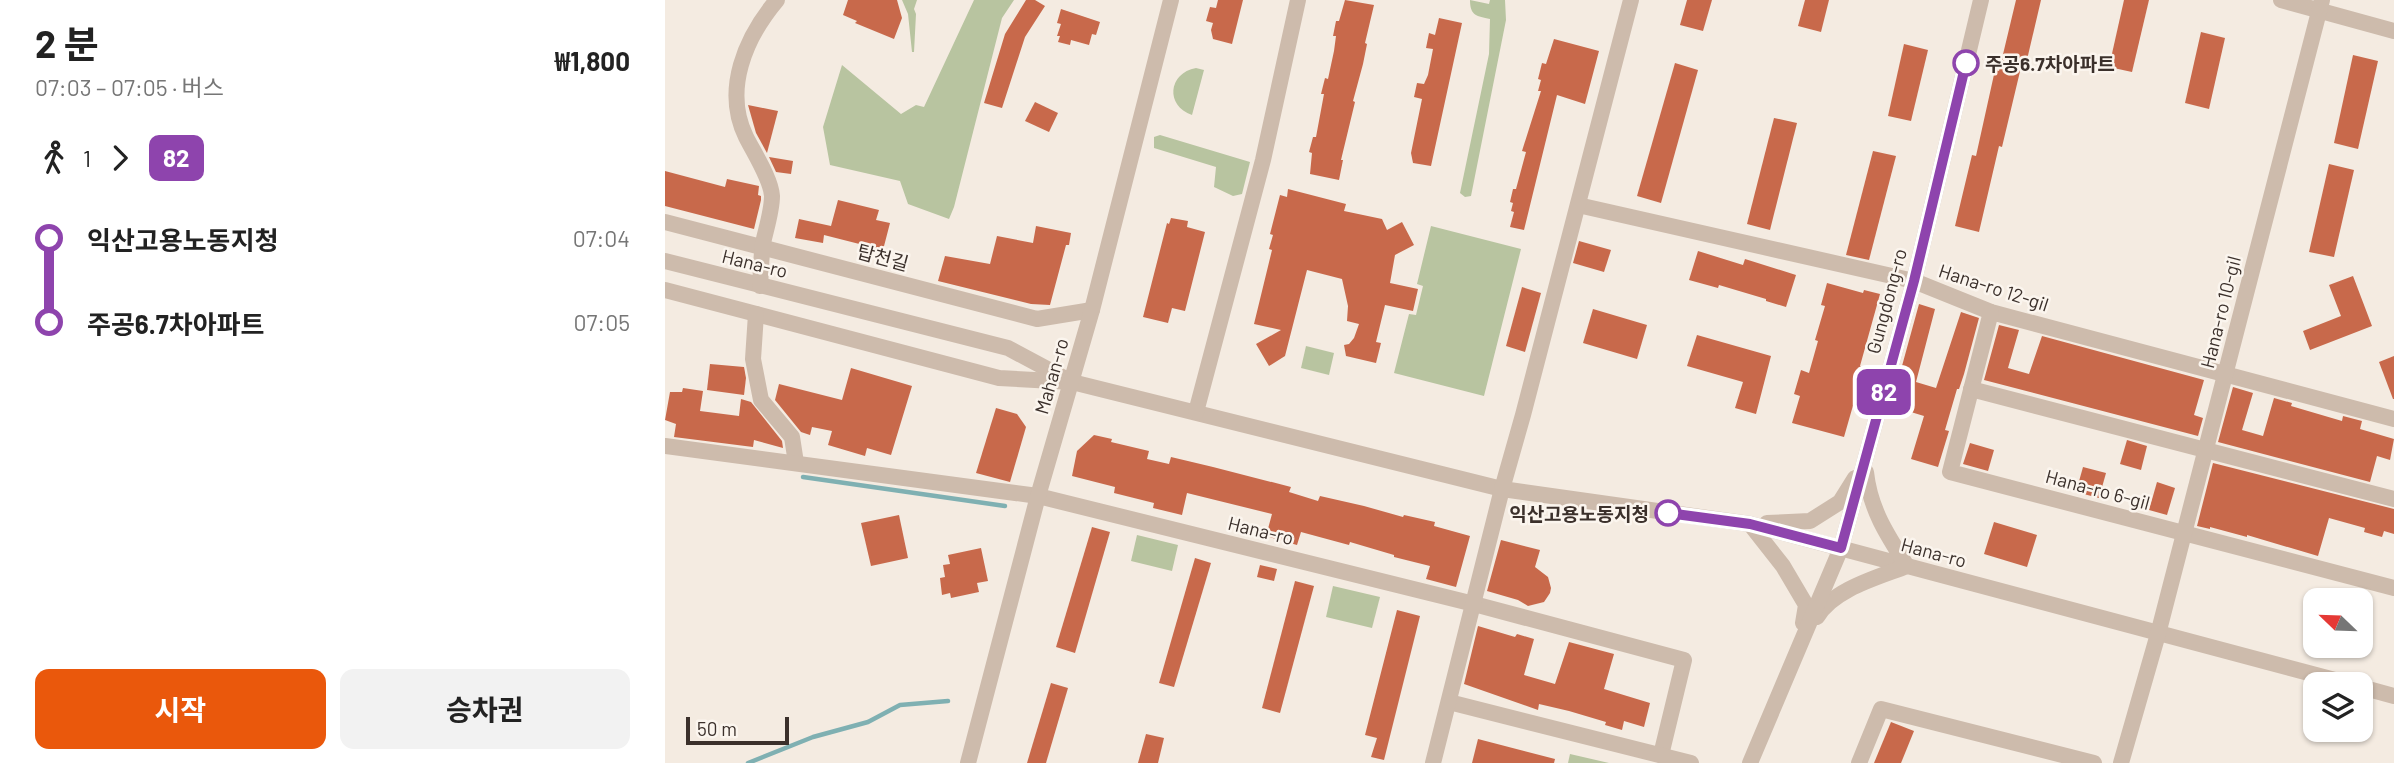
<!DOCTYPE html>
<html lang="ko">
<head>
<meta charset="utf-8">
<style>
  body { margin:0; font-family:Barlow,"Noto Sans KR",sans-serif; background:#f2f2f2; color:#222; height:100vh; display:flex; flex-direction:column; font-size:26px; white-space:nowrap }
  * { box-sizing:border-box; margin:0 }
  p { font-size:23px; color:#767676 }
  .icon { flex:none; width:38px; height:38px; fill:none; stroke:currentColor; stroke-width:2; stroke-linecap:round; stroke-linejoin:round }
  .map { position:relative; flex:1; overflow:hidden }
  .sheet { display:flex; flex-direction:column; background:#fff; width:665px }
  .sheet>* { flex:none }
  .badge { padding:0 14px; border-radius:10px; font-size:24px; line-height:46px }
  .needle { width:46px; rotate:293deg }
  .buttons { position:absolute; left:1638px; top:588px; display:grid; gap:14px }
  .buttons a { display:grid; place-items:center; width:70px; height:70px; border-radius:14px; background:#fff; box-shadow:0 2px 5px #0004; font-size:35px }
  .scale { position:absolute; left:21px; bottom:18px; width:103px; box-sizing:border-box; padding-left:7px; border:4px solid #3b302b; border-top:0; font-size:19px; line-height:24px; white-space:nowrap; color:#3b302b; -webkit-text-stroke:5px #fbf5ee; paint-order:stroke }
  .map>.badge { position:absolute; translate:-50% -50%; box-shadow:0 0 0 4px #fff }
  .legs { display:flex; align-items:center; gap:10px; height:77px; padding:0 35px; font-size:23px }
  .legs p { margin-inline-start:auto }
  .overview { display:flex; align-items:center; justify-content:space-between; height:119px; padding:0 35px }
  h1 { font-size:38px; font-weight:700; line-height:52px }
  .primary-button { display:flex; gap:14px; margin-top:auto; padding:14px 35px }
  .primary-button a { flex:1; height:80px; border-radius:14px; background:#ea580c; color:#fff; font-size:28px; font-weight:700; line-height:80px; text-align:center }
  .primary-button a+a { background:#f2f2f2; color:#222 }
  ul { padding:0 35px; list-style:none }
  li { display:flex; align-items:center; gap:24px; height:84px; font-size:26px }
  li i { display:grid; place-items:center; width:10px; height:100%; margin:0 9px; background:currentColor }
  li i::after { content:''; width:18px; height:18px; margin:-9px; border:5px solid; border-radius:50%; background:#fff }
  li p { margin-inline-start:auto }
  li:first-child i { background:linear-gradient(#0000 50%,currentColor 0) }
  li:last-child i { background:linear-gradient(currentColor 50%,#0000 0) }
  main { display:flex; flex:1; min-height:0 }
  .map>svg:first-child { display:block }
  .green { fill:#b8c4a0 }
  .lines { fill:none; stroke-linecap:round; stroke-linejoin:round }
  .stream { stroke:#7fb0b2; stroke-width:4.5 }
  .building { fill:#c8694b }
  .minor { stroke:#cdbbac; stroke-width:16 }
  .line-1-casing { stroke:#fff; stroke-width:16 }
  .line-1 { stroke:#8e44ad; stroke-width:10 }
  .stop-1-dot { fill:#fff; stroke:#8e44ad; stroke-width:3.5 }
  .labels { text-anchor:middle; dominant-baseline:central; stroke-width:5; stroke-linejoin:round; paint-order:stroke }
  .stop-label { font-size:19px; font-weight:bold; fill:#3b302b; stroke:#fbf5ee; text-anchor:start }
  .street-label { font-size:19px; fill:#3b302b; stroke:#fbf5ee }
</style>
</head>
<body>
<main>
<section class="sheet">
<div class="overview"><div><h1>2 분</h1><p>07:03 – 07:05 · 버스</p></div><b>₩1,800</b></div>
<div class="legs"><svg class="icon" aria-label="walk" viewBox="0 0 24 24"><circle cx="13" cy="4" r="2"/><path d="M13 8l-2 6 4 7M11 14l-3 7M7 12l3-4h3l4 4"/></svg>1<svg class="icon" aria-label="forward" viewBox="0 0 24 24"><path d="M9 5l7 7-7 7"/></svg><b class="badge" style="background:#8e44ad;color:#fff">82</b></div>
<ul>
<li><i style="color:#8e44ad"></i><b>익산고용노동지청</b><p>07:04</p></li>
<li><i style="color:#8e44ad"></i><b>주공6.7차아파트</b><p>07:05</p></li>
</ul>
<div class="primary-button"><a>시작</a><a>승차권</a></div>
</section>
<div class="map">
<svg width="1729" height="763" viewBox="0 0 1729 763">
  <rect width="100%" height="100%" fill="#f4ebe1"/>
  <!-- green -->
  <g class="green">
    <path d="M237 0H252L249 9 251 14 249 52H247L243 14Z"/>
    <path d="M309 0H349L337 18 289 207 284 219 243 204 235 181 165 165 158 127 177 65 236 114 251 105 259 107Z"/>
    <path d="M805 0 824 4 825 0H840L841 20 806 196 800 197 795 193 824 54 825 19C812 16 805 16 805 0Z"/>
    <path d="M531 68 539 70 527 115C500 106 503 73 531 68Z"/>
    <path d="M495 135 585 162 577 194 568 196 549 187 551 167 489 148V137Z"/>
    <path d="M766 226 856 249 819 396 729 373 744 314 751 315 758 286 752 284Z"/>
    <path d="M641 346 669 353 664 375 636 368Z"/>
    <path d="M472 535 513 545 507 571 466 561Z"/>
    <path d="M668 586 715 597 707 628 661 617Z"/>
    <path d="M905 754 944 763H903Z"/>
  </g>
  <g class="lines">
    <!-- stream -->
    <g class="stream">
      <path d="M138 477 340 506"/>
      <path d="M83 763 148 737 203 722 235 705 283 701"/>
    </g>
  </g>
  <!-- building -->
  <g class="building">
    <path d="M183 0H232L237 18 229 39 190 23 192 21 178 15Z"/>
    <path d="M361 0H370L380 6 360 37 337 108 319 103 340 34Z"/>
    <path d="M553 0H578L567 44 548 39 546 30 548 23 541 21 545 7 551 8Z"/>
    <path d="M680 0 709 5 700 43 702 44 698 64 688 101 690 102 676 160H678L674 180 645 174 647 153 644 152 648 137H651L659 94H656L660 78 663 79 669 51 671 36H668L671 21H674Z"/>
    <path d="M1022 0H1047L1038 31 1015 25Z"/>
    <path d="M1140 0H1164L1156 32 1133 26Z"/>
    <path d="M1351 0H1376L1361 64 1357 63 1337 147 1334 146 1314 232 1290 226 1307 155 1311 156 1330 70 1334 71Z"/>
    <path d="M1459 0H1484L1467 72 1444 67Z"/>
    <path d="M396 9 435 22 431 35 427 34 424 45 406 40 405 45 393 42 395 36H392L396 24 392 23Z"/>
    <path d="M774 18 797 23 766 166 748 163 746 153 757 99 749 97 752 83 759 84 763 75 768 49 761 48 764 33 770 35Z"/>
    <path d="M1536 32 1560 38 1544 109 1520 103Z"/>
    <path d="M889 39 934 51 920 104 892 95 859 230 845 227 849 212 846 211 848 203 845 202 848 189H851L861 152 857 151 876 91H873L876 80 873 79 877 63 881 64Z"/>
    <path d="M1239 44 1263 50 1246 121 1223 116Z"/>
    <path d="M1688 55 1713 61 1693 149 1669 143Z"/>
    <path d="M1010 63 1033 70 996 203 972 196Z"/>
    <path d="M370 102 393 113 384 132 360 121Z"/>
    <path d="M83 105 113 111 102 153 91 133Z"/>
    <path d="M1109 118 1132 123 1105 230 1082 224Z"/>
    <path d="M1208 151 1231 156 1204 260 1181 255Z"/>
    <path d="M104 157 128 161 126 174 111 172Z"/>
    <path d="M1664 164 1689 170 1669 257 1644 252Z"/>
    <path d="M0 171 60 187 62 179 94 186 93 195 96 196V200L89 229 0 206Z"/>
    <path d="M623 189 681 204 679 211 717 219 722 230 737 222 749 245 730 255 725 283 753 289 748 311 720 305 711 342 716 343 711 363 681 356 679 345 684 344 689 338 694 324 682 321 683 306 677 279 642 270 620 356 604 366 591 344 616 330 589 324 607 250 604 249 608 235 605 234 615 195 622 197Z"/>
    <path d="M173 200 214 210 211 220 225 223 218 250 159 235 158 243 130 238 134 219 166 226Z"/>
    <path d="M506 218 523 221 522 227 540 232 520 311 507 308 503 323 478 317 502 223 504 224Z"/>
    <path d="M371 226 406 233 404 245H401L385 305 366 304 273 281 280 256 325 264 332 236 368 243Z"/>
    <path d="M914 241 946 250 939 272 908 263Z"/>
    <path d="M1033 251 1078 265 1080 259 1131 275 1121 307 1101 301V299L1054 285 1053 288 1024 280Z"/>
    <path d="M1688 276 1707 326 1645 350 1638 331 1676 316 1664 285Z"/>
    <path d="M1162 283 1198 293 1199 290 1215 294 1195 366 1199 367 1179 437 1127 423 1135 396 1129 394 1136 370 1144 373 1153 341 1150 340 1160 306 1156 305Z"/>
    <path d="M857 287 876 293 860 352 841 346Z"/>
    <path d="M1254 304 1270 309 1251 382 1271 388 1296 312 1314 318 1299 374 1294 389H1292L1280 430 1284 431 1273 467 1246 459 1259 416 1226 406Z"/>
    <path d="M928 309 982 325 972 359 918 343Z"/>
    <path d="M1334 325 1354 330 1343 368 1364 374 1377 336 1539 380 1529 415 1538 418 1533 436 1319 380Z"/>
    <path d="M1032 335 1106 356 1091 414 1070 408 1078 382 1022 366Z"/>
    <path d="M1729 356V399H1728L1714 362Z"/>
    <path d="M45 364 79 367 81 378 79 395 42 390Z"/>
    <path d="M186 368 247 386 226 455 202 448 200 456 163 445 167 431 147 427 145 435 136 432 110 400 114 384 177 400Z"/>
    <path d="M1568 387 1588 393 1577 430 1598 436 1609 398 1627 403 1626 406 1677 421 1678 416 1697 421 1695 429 1729 439 1725 460 1712 456 1705 482 1553 442Z"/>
    <path d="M18 388 38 391 35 411 74 416 76 399 86 402 117 441 118 448 89 440 88 447 9 437 11 424 0 420 5 392H17Z"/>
    <path d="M331 408 352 414 361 427 345 482 311 473Z"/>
    <path d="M429 435 447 439 446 442 484 451 482 459 504 464 506 457 548 467 626 487 624 492 653 501 655 496 699 506 738 517 739 515 770 522 769 526 805 536 791 587 761 579 765 566 729 557V555L685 542 684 545 636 532 632 545 601 536 607 514 522 493 517 515 488 508 489 503 449 493 450 487 407 476 412 451Z"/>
    <path d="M1462 440 1482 446 1476 470 1455 464Z"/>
    <path d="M1305 443 1329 450 1323 471 1298 464Z"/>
    <path d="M1548 463 1729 509V534L1719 531 1717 537 1699 532 1700 528 1664 518 1653 556 1582 535V537L1545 527V529L1532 526Z"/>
    <path d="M1418 467 1441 473 1434 498 1411 492Z"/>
    <path d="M1492 482 1510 488 1502 515 1484 510Z"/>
    <path d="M234 515 243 558 206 566 196 523Z"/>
    <path d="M1329 522 1372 535 1362 567 1319 554Z"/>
    <path d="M427 527 445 532 410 653 391 647Z"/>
    <path d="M836 540 875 550 870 567 883 577 886 588 885 593 879 602 863 606 853 600 822 591Z"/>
    <path d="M316 548 323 581 312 583 314 592 286 598 285 593 277 595 275 578 280 577 278 565 285 564 283 555Z"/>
    <path d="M530 558 546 563 509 687 494 683Z"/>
    <path d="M595 565 612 569 609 581 592 577Z"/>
    <path d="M630 581 649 586 615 713 597 708Z"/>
    <path d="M732 610 755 616 719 760 706 757 712 738 700 735Z"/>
    <path d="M813 626 850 637 852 634 869 639 859 675 890 684 904 642 949 654 939 689 985 703 979 727 959 721 957 730 940 725 941 722 904 711 874 704 873 710 799 684Z"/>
    <path d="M386 683 403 688 381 763H362Z"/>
    <path d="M1226 722 1249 731 1236 763H1209Z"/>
    <path d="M481 734 499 738 493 763H473Z"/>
    <path d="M813 739 890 759 889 763H807Z"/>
  </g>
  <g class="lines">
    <!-- minor -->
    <g class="minor">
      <path d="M1616 0 1729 31"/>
      <path d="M913 205 1249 281 1326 312 1729 419"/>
      <path d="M0 222 372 319 427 310"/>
      <path d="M0 261 343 348 401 379"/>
      <path d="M95 286C96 272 96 257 98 243 101 229 107 211 107 196 106 179 89 153 81 137 58 90 80 38 112 0"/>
      <path d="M0 290 334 378 407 382 837 489 1085 524 1685 684"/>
      <path d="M1326 312 1285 472 1729 588"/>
      <path d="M91 314 88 359 96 400 127 437 131 463"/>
      <path d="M1306 389 1729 499"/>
      <path d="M531 412 598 160 633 0"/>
      <path d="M0 446 373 496 809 604 1019 660 996 755"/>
      <path d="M1102 523 1145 521 1175 502 1190 478"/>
      <path d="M1085 524 1118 566 1141 605 1138 623"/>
      <path d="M1152 617C1168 589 1214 577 1242 566 1222 535 1205 509 1201 472"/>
      <path d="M1696 687 1729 696"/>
      <path d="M784 702 1026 763"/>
      <path d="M303 763 373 496 427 310 506 0"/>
      <path d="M768 763 837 489 858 415 966 0"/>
      <path d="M1085 763 1176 548 1249 281 1316 0"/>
      <path d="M1194 763 1216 709 1429 763"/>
      <path d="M1456 763 1493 634 1657 0"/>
    </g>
  </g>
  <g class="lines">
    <!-- line-1 casing -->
    <g class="line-1-casing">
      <path id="line-1" d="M1003 513 1085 524 1176 548 1249 281 1301 63"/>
    </g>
    <!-- line-1 -->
    <use href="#line-1" class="line-1"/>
  </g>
  <!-- markers -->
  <g class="stop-1-dot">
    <circle cx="1301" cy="63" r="12"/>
    <circle cx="1003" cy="513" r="12"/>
  </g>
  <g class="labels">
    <!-- stop labels -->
    <g class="stop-label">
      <text x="1320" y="63">주공6.7차아파트</text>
      <text x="984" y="513" text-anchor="end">익산고용노동지청</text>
    </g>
    <!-- street labels -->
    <g class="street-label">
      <text transform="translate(218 257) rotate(15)">탑천길</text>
      <text transform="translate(90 263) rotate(14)">Hana-ro</text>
      <text transform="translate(1329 287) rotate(18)">Hana-ro 12-gil</text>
      <text transform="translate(1221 301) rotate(-75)">Gungdong-ro</text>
      <text transform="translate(1555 312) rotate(-76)">Hana-ro 10-gil</text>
      <text transform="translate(386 376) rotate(-74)">Mahan-ro</text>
      <text transform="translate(1433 489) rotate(15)">Hana-ro 6-gil</text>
      <text transform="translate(596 530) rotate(14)">Hana-ro</text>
      <text transform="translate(1269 552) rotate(15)">Hana-ro</text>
    </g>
  </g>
</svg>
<div class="buttons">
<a><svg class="needle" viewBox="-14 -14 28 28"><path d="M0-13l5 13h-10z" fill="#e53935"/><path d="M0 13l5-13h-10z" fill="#767676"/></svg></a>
<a><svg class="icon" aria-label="layers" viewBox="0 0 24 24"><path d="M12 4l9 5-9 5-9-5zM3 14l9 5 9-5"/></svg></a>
</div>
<div class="scale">50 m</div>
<b class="badge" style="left:1219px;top:392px;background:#8e44ad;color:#fff">82</b>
</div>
</main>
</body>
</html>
